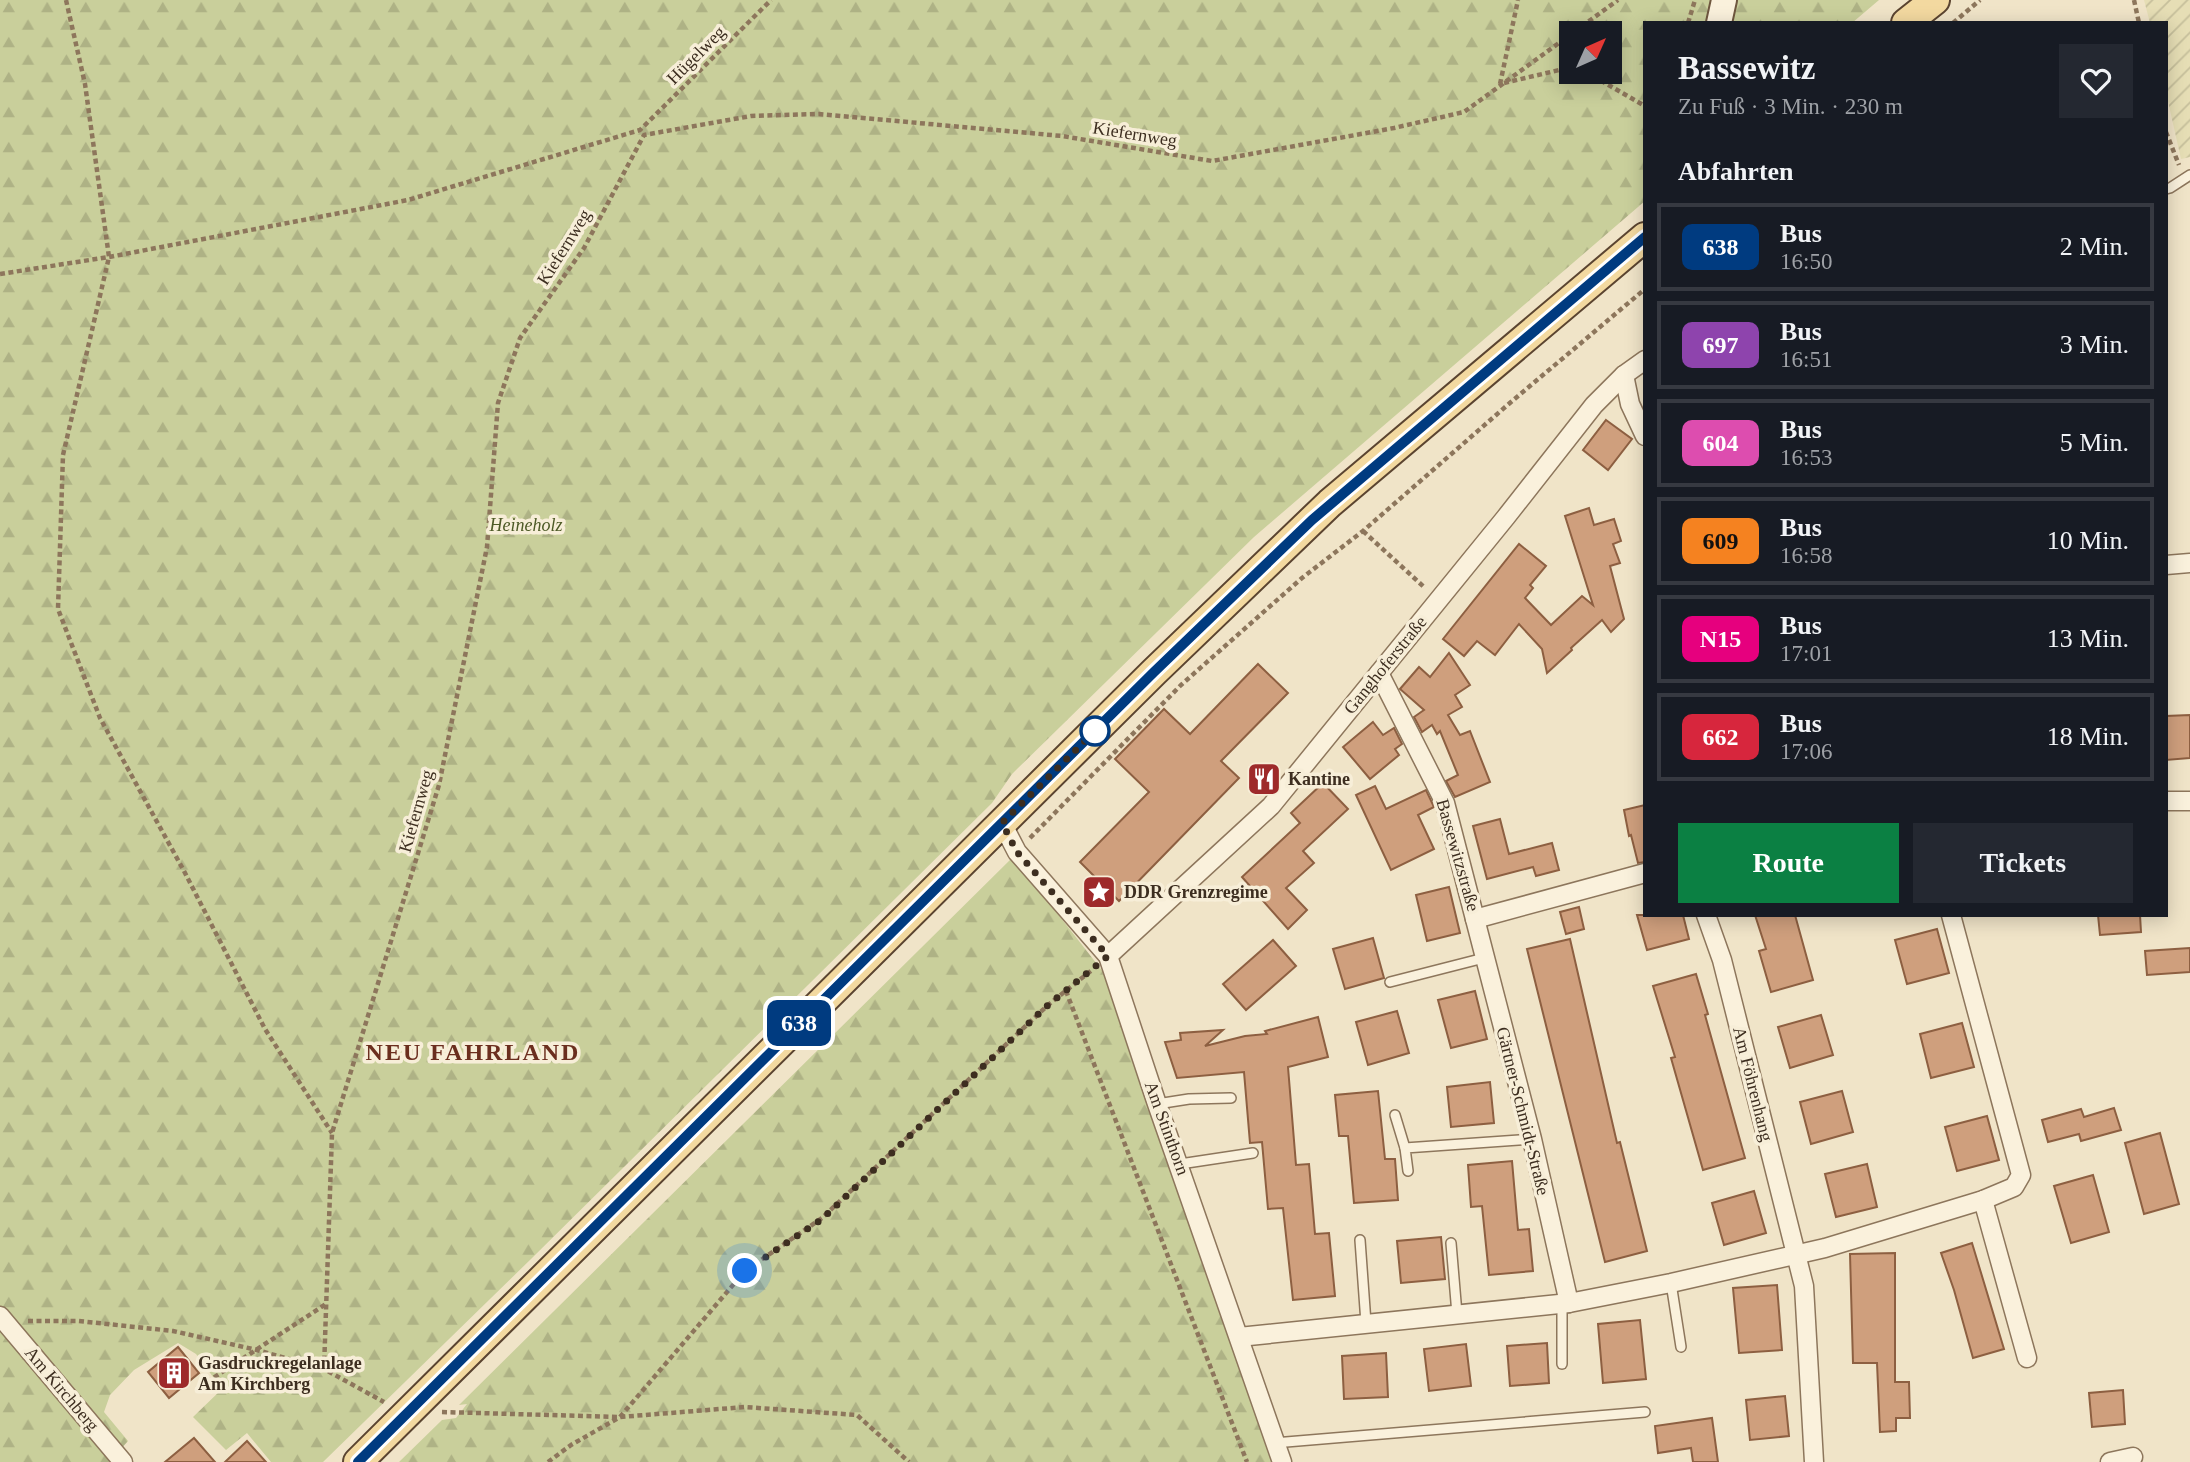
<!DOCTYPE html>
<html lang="de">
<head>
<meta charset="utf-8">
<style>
  body { margin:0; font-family:"Times New Roman",serif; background:#242831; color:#f1f3f6; height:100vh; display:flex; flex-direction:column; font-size:26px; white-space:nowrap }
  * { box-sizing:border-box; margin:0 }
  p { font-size:23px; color:#9ea1a6 }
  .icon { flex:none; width:38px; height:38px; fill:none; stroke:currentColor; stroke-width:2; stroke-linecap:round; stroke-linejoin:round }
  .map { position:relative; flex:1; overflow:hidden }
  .details { position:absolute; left:1643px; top:21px; width:525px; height:896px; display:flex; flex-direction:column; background:#171b24; border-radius:0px; box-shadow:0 4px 18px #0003 }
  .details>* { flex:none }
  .badge { padding:0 14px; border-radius:10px; font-size:24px; line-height:46px }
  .needle { width:46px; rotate:45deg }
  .buttons { position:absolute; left:1559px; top:21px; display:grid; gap:14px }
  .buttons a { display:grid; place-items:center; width:63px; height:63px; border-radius:0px; background:#171b24; box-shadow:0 4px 18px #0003; font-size:35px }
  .you { position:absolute; width:35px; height:35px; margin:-18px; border:5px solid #fff; border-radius:50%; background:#1a73e8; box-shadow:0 0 0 10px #1a73e833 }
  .map>.badge { position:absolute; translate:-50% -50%; box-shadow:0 0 0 4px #fff }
  h2 { padding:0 35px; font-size:26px; line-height:63px }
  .round { display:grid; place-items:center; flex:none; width:74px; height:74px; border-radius:0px; background:#242831 }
  .headline { display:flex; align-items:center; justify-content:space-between; height:119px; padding:0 35px }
  h1 { font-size:33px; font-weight:700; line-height:52px }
  .button { display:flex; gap:14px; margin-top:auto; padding:14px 35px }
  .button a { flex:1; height:80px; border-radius:0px; background:#0b8043; color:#fff; font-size:28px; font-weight:700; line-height:80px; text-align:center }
  .button a+a { background:#242831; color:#f1f3f6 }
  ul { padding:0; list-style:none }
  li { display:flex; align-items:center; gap:21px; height:88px; margin:0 14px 10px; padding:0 21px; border:4px solid #363941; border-radius:0px }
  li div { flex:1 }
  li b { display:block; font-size:26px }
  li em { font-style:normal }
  li .badge { min-width:77px; font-weight:700; text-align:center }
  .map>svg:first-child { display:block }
  .farmland { fill:url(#farmland-furrows) }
  .forest { fill:url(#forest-firs); fill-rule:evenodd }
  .building { fill:#cf9f7d; stroke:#8d5f41; stroke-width:2 }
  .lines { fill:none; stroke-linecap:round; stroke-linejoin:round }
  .lane-casing { stroke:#8d765c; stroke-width:12 }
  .street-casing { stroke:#8d765c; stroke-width:21 }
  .secondary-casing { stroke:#6f573f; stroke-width:28 }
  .primary-casing { stroke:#5b4430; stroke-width:32 }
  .path { stroke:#8d765c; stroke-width:4.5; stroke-dasharray:5 3.5; stroke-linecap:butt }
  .lane { stroke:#faf1dc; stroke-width:9 }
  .street { stroke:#faf1dc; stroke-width:18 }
  .secondary { stroke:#faf1dc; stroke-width:24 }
  .primary { stroke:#f3d9a0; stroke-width:28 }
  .line-casing { stroke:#fff; stroke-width:16 }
  .line { stroke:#003b80; stroke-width:10 }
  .walk { stroke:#3d2e20; stroke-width:7; stroke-dasharray:0 12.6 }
  .stop-dot { fill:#fff; stroke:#003b80; stroke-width:3.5 }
  .labels { text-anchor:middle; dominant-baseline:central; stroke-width:7; stroke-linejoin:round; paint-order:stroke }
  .street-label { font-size:18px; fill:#3d2e20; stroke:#f7eed8 }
  .park-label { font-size:18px; font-style:italic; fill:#4d5a26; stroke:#f7eed8 }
  .poi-label { font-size:18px; font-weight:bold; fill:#3d2e20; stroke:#f7eed8; text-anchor:start }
  .district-label { font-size:24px; font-weight:bold; letter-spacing:2px; fill:#6b2e1e; stroke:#f7eed8 }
</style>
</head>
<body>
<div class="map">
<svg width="2190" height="1462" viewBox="0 0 2190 1462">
  <defs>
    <pattern id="farmland-furrows" width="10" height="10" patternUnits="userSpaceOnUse" patternTransform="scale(1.75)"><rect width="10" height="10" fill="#e6deb5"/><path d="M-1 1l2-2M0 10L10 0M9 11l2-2" fill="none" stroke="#c6bf9b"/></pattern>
    <pattern id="forest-firs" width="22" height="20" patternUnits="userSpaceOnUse" patternTransform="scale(1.75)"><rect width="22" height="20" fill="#c9cf9b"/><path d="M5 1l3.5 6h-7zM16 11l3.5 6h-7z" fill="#aeb285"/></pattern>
  </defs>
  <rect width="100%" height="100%" fill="#f0e4c8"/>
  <!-- farmland -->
  <path class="farmland" d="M2144 0H2190V157L2181 159 2167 97 2166 23H2150Z"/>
  <!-- forest -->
  <g class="forest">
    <path d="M0 0H1879L1852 23H1645V201L1254 537 1012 774 992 803 531 1259 323 1462H271L247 1433 226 1450 193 1417 222 1389 196 1354 178 1343 134 1370 110 1395 104 1412 128 1441 109 1462H0ZM1572 33H1610V72H1572Z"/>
    <path d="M1013 857 1104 973 1272 1462H399L442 1420 456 1418 467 1404 459 1405Z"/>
  </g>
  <!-- building -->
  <g class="building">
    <path d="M1606 420 1632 439 1608 470 1583 450Z"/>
    <path d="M1589 508 1594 525 1614 519 1621 541 1613 544 1620 563 1610 566 1624 619 1611 632 1602 620 1571 648 1572 650 1547 673 1542 649 1519 624 1495 655 1477 641 1464 656 1443 639 1519 544 1546 566 1530 585 1533 588 1525 598 1551 625 1582 596 1593 605 1565 516Z"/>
    <path d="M1449 653 1470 685 1455 695 1462 707 1448 715 1460 735 1470 731 1490 782 1455 797 1446 781 1458 775 1440 731 1437 734 1432 725 1422 732 1414 717 1424 710 1400 689 1419 667 1430 677Z"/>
    <path d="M1258 664 1288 693 1221 761 1239 778 1119 901 1080 862 1149 792 1115 759 1164 709 1190 734Z"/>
    <path d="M2190 715V758L2166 760V716Z"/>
    <path d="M1373 722 1383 735 1394 728 1402 744 1395 749 1399 755 1370 779 1343 747Z"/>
    <path d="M1323 783 1348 809 1303 851 1314 863 1286 888 1307 910 1288 929 1242 877 1300 823 1291 813Z"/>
    <path d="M1375 786 1386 809 1426 790 1434 807 1418 815 1434 849 1391 870 1356 795Z"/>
    <path d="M1645 805V862L1638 863 1631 835 1629 836 1624 810Z"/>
    <path d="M1500 819 1509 854 1552 843 1559 870 1536 876 1533 867 1487 879 1473 826Z"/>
    <path d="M1449 887 1460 933 1427 941 1416 895Z"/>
    <path d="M1579 907 1584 929 1566 934 1560 912Z"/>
    <path d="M1637 915H1683L1689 939 1647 950Z"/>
    <path d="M1755 915H1795L1813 980 1771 992 1759 951 1766 949Z"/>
    <path d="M2098 915H2140L2141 932 2100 935Z"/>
    <path d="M1937 929 1949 973 1907 984 1895 940Z"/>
    <path d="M1373 938 1384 978 1345 989 1333 949Z"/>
    <path d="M1570 939 1617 1143 1620 1142 1647 1251 1605 1262 1527 949Z"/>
    <path d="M1273 940 1296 966 1246 1010 1223 984Z"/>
    <path d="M2190 948V972L2147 975 2145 951Z"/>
    <path d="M1696 974 1708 1014 1705 1015 1745 1158 1703 1170 1671 1058 1675 1057 1653 986Z"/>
    <path d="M1475 991 1487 1039 1451 1048 1438 1000Z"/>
    <path d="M1397 1011 1409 1053 1368 1065 1356 1022Z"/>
    <path d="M1821 1015 1833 1055 1790 1068 1778 1027Z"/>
    <path d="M1318 1017 1328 1057 1288 1067 1296 1165 1309 1164 1315 1234 1329 1233 1335 1296 1293 1300 1283 1208 1268 1209 1262 1142 1250 1143 1244 1072 1177 1078 1165 1042 1181 1040 1180 1033 1223 1030 1205 1046 1245 1036 1267 1034 1265 1031Z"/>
    <path d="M1962 1023 1974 1067 1931 1078 1920 1034Z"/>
    <path d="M1490 1082 1494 1123 1451 1127 1447 1087Z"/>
    <path d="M1378 1091 1385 1159H1395L1398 1200 1354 1203 1348 1136H1339L1335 1095Z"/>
    <path d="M1842 1091 1853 1132 1811 1144 1800 1102Z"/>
    <path d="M2114 1108 2121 1130 2081 1141 2079 1134 2048 1142 2042 1120 2081 1109 2084 1117Z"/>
    <path d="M1987 1116 1999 1160 1957 1171 1945 1127Z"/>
    <path d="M2160 1133 2179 1204 2144 1214 2125 1143Z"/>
    <path d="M1512 1161 1518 1230 1529 1229 1533 1271 1489 1275 1482 1206 1471 1207 1468 1165Z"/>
    <path d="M1867 1164 1877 1207 1836 1217 1825 1174Z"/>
    <path d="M2093 1175 2109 1232 2071 1243 2054 1186Z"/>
    <path d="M1754 1191 1766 1233 1724 1245 1712 1203Z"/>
    <path d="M1441 1237 1445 1279 1401 1283 1397 1241Z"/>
    <path d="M1972 1243 2004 1349 1973 1358 1954 1290 1941 1253Z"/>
    <path d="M1895 1253V1382H1909L1910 1418H1896V1431L1880 1432 1877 1363H1853L1850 1254Z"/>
    <path d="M1777 1285 1782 1350 1739 1353 1733 1288Z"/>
    <path d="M1640 1320 1646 1379 1603 1383 1598 1324Z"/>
    <path d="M1547 1343 1549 1383 1510 1386 1507 1346Z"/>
    <path d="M1466 1344 1471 1386 1429 1391 1424 1349Z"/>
    <path d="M178 1347 199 1373 169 1398 148 1372Z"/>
    <path d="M1386 1353 1388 1397 1344 1399 1342 1356Z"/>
    <path d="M2123 1390 2125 1424 2092 1427 2089 1393Z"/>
    <path d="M1785 1396 1789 1436 1750 1440 1746 1400Z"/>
    <path d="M1712 1418 1718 1462H1693L1691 1448 1658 1453 1655 1426Z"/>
    <path d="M194 1438 215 1462H165Z"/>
    <path d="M247 1441 266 1462H225Z"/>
  </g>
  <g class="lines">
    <!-- lane casing -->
    <g class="lane-casing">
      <g id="lane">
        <path d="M2166 189 2170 188 2190 175"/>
        <path d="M1390 982 1484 958"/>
        <path d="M1157 1104 1189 1099 1231 1098"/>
        <path d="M1395 1115 1405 1148"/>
        <path d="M1180 1164 1253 1153"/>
        <path d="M1408 1171 1405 1148 1532 1139"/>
        <path d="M1360 1240 1366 1323"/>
        <path d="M1451 1243 1457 1314"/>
        <path d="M1671 1283 1681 1347"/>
        <path d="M1562 1304V1364"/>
        <path d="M1274 1443 1645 1412"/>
      </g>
    </g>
    <!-- street casing -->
    <g class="street-casing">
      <g id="street">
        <path d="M1624 375 1630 404 1645 436"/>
        <path d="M2166 565 2190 563"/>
        <path d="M1379 673 1445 803 1475 919 1645 873"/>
        <path d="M2166 801H2190"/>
        <path d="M1002 823 1017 852 1108 956 1157 1104 1282 1462"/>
        <path d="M1706 915 1722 960 1804 1286 1814 1462"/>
        <path d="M1475 919 1532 1139 1569 1303"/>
        <path d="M1108 956 1271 806 1506 517 1594 405 1624 375 1645 360"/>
        <path d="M1983 1200 2027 1358"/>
        <path d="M0 1316 123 1462"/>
        <path d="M1239 1337 1569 1303 1671 1283 1825 1248 1983 1200 2014 1187 2021 1175 1951 915"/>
        <path d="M2110 1462 2133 1457"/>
      </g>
    </g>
    <!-- secondary casing -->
    <g class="secondary-casing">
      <path id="secondary" d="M1719 23 1724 0"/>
    </g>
    <!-- primary casing -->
    <g class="primary-casing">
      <g id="primary">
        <path d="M1906 23 1935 0"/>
        <path d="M358 1462 1154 672 1330 503 1645 237"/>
      </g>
    </g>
    <!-- path -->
    <g class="path">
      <path d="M66 0 85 84 109 257 63 455 58 609 100 718 184 871 265 1029 332 1133"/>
      <path d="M2134 0 2139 23"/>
      <path d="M1688 23 1695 0"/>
      <path d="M1953 23 1980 0"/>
      <path d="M1586 72 1645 106"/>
      <path d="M1504 83 1572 67"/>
      <path d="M1500 84 1518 0"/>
      <path d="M2166 132 2179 165"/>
      <path d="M0 274 109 257 408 200 640 130 771 0"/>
      <path d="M1363 531 1424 587"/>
      <path d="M1030 838 1181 685 1302 578 1363 531 1511 402 1645 289"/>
      <path d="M1066 991 1247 1462"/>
      <path d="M28 1321H79L173 1331 257 1350 324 1369 384 1402"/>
      <path d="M324 1369 332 1133 439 785 487 547 498 403 520 338 584 248 644 135 751 116 819 114 1062 136 1212 161 1394 128 1464 112 1618 0"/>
      <path d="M207 1382 326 1304"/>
      <path d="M442 1412 620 1417 745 1407 857 1415 909 1462"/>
      <path d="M548 1462 571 1445 620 1417 745 1271 822 1218 1048 1005 1092 970"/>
    </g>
    <!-- lane -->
    <use href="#lane" class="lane"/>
    <!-- street -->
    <use href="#street" class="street"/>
    <!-- secondary -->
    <use href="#secondary" class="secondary"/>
    <!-- primary -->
    <use href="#primary" class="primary"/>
  </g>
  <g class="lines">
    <!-- line casing -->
    <g class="line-casing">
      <path id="line" d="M358 1462 1154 672 1312 520 1645 237"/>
    </g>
    <!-- line -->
    <use href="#line" class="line"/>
    <!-- walk -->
    <path class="walk" d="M745 1271 822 1219 1048 1005 1108 956 1017 852 1002 823 1095 731"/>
  </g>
  <!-- icons -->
  <defs>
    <g id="restaurant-square" transform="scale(1.75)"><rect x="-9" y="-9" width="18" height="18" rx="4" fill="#9e2a2b" stroke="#f7eed8"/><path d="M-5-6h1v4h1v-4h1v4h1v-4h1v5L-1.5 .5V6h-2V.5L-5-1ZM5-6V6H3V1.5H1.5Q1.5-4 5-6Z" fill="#fff"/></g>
    <g id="sight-square" transform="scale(1.75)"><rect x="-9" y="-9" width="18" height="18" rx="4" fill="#9e2a2b" stroke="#f7eed8"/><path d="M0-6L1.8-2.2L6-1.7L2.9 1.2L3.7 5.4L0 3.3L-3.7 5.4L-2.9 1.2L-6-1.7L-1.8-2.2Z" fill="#fff"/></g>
    <g id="building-square" transform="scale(1.75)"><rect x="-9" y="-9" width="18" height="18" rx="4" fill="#9e2a2b" stroke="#f7eed8"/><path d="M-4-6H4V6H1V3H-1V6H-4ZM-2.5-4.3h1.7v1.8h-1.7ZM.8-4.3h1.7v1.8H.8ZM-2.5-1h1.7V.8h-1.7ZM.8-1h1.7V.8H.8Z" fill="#fff"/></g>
  </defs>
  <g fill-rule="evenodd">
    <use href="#restaurant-square" x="1264" y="779"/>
    <use href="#sight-square" x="1099" y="892"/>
    <use href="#building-square" x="174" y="1373"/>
  </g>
  <!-- markers -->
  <circle class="stop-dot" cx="1095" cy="731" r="14"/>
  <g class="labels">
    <!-- street labels -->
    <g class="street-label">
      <text transform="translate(696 55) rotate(-45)">Hügelweg</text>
      <text transform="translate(1135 134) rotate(9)">Kiefernweg</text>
      <text transform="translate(564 247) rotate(-58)">Kiefernweg</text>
      <text transform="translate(1385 665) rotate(-51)">Ganghoferstraße</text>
      <text transform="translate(416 811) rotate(-74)">Kiefernweg</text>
      <text transform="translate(1458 855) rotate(74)">Bassewitzstraße</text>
      <text transform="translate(1753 1084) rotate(76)">Am Föhrenhang</text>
      <text transform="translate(1523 1111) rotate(76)">Gärtner-Schmidt-Straße</text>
      <text transform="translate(1167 1128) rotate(70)">Am Stinthorn</text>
      <text transform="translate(62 1389) rotate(50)">Am Kirchberg</text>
    </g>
    <!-- park labels -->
    <g class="park-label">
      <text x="526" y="525">Heineholz</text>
    </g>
    <!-- poi labels -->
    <g class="poi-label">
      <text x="1288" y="779">Kantine</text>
      <text x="1124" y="892">DDR Grenzregime</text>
      <text x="198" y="1363">Gasdruckregelanlage<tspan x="198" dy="21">Am Kirchberg</tspan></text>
    </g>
    <!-- district labels -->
    <g class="district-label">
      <text x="473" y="1052">NEU FAHRLAND</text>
    </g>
  </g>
</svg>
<div class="buttons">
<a><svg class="needle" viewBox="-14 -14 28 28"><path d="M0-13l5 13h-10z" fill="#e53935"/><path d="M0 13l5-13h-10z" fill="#9ea1a6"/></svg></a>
</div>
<div class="you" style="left:745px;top:1271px"></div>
<b class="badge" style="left:799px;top:1023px;background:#003b80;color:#fff">638</b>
<section class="details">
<div class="headline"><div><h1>Bassewitz</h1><p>Zu Fuß · 3 Min. · 230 m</p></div><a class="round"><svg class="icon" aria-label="heart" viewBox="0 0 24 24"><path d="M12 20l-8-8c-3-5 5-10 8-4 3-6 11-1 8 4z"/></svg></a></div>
<h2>Abfahrten</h2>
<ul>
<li><span class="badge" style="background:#003b80;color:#fff">638</span><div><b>Bus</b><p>16:50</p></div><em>2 Min.</em></li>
<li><span class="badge" style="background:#8e44ad;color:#fff">697</span><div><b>Bus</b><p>16:51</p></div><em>3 Min.</em></li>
<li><span class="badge" style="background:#dd4daf;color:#fff">604</span><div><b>Bus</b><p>16:53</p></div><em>5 Min.</em></li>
<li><span class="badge" style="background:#f58220;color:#111">609</span><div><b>Bus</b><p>16:58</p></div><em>10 Min.</em></li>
<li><span class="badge" style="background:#e6007e;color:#fff">N15</span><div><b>Bus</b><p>17:01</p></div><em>13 Min.</em></li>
<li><span class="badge" style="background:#d7263d;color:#fff">662</span><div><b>Bus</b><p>17:06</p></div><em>18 Min.</em></li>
</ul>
<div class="button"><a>Route</a><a>Tickets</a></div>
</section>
</div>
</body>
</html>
